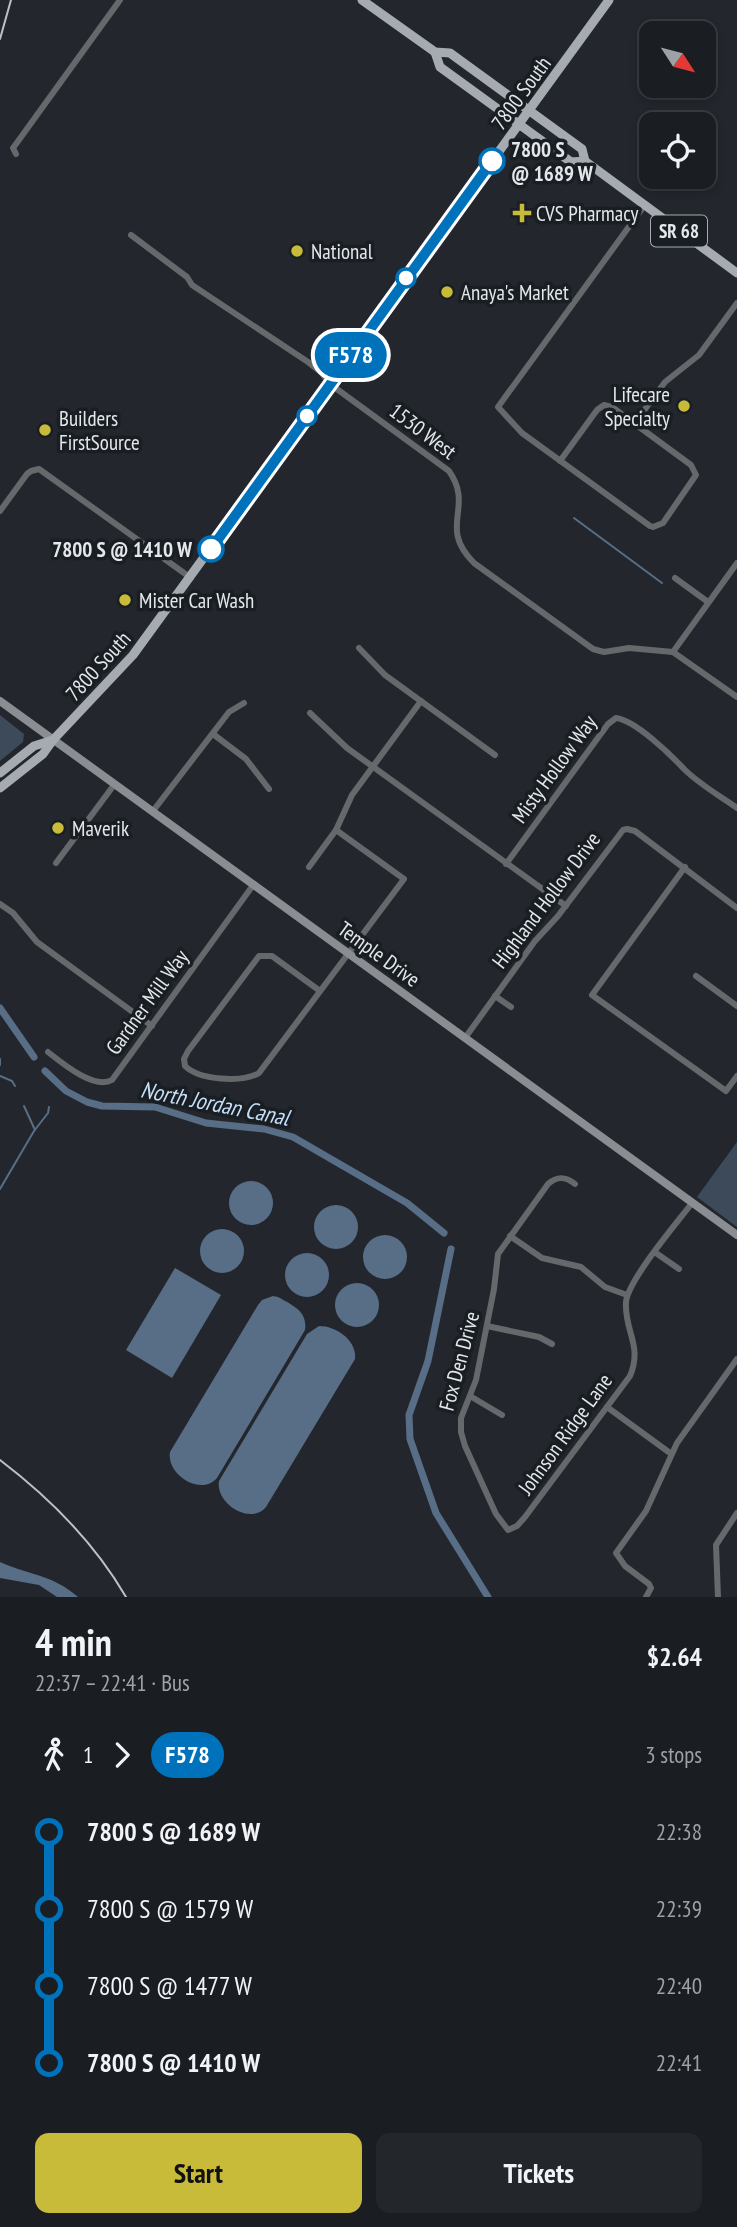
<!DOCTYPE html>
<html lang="en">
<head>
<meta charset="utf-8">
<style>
  body { margin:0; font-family:"PT Sans Narrow",sans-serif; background:#23262a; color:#f1f3f6; height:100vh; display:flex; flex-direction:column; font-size:26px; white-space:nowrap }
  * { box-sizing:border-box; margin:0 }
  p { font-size:23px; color:#9fa2a5 }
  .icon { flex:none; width:38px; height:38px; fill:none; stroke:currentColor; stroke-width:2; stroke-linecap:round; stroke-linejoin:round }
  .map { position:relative; height:1597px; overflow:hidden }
  .side { display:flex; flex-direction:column; background:#1a1d22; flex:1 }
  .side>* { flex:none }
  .badge { padding:0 14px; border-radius:23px; font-size:24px; line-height:46px }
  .needle { width:46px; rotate:126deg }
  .fabs { position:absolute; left:639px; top:21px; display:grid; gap:14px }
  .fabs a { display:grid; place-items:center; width:77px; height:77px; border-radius:14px; background:#1a1d22; box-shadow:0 4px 10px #0003,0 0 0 2px #383b40; font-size:35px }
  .map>.badge { position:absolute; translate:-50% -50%; box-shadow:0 0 0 4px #fff }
  .legs { display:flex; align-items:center; gap:10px; height:77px; padding:0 35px; font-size:23px }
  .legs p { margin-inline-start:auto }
  .headline { display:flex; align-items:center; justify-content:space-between; height:119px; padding:0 35px }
  h1 { font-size:38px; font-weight:800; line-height:52px }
  .button { display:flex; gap:14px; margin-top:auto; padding:14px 35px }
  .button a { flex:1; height:80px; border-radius:14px; background:#c9bb3a; color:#111; font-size:28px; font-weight:800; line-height:80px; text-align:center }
  .button a+a { background:#23262a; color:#f1f3f6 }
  ul { padding:0 35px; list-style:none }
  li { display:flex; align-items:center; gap:24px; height:77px; font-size:26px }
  li i { display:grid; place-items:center; width:10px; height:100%; margin:0 9px; background:currentColor }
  li i::after { content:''; width:18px; height:18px; margin:-9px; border:5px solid; border-radius:50%; background:#1a1d22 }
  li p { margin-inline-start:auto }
  li:first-child i { background:linear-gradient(#0000 50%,currentColor 0) }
  li:last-child i { background:linear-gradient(currentColor 50%,#0000 0) }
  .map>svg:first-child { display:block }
  .green { fill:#3d4a5a }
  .water { fill:#586d86 }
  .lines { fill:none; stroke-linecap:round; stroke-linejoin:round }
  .stream { stroke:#586d86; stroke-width:2 }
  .canal { stroke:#586d86; stroke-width:7 }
  .street { stroke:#66696c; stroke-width:6 }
  .secondary { stroke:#8a8e93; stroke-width:8 }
  .primary { stroke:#a6abb1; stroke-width:9 }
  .tram { stroke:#bdc0c5; stroke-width:2 }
  .line-1-casing { stroke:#fff; stroke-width:16 }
  .line-1 { stroke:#0072bc; stroke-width:10 }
  .stop-1-dot { fill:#fff; stroke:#0072bc; stroke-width:3.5 }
  .poi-dot { fill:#c9bb3a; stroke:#191e23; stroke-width:2.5 }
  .labels { text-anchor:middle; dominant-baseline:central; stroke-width:7; stroke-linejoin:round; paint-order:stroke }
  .shield { fill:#191e23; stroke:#a7abaf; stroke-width:2 }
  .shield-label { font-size:19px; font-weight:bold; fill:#e4e7eb }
  .street-label { font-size:21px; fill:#e4e7eb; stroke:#191e23 }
  .stop-label { font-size:21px; font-weight:bold; fill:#e4e7eb; stroke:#191e23; text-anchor:start }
  .poi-label { font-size:21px; fill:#e4e7eb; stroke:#191e23; text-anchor:start }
  .water-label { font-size:23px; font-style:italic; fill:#c5ddf9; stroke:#191e23 }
</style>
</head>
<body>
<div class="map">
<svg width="737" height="1597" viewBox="0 0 737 1597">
  <rect width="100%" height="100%" fill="#23272d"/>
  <!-- green -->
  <g class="green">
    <path d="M0 715 24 734 23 742 0 761Z"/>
    <path d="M737 1142V1227L697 1197Z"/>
  </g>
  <!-- water -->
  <g class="water">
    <circle cx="251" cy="1203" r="22"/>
    <circle cx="336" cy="1227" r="22"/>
    <circle cx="222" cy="1251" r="22"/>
    <circle cx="385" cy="1257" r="22"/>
    <circle cx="307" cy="1275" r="22"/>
    <path d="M175 1268 221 1295 172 1378 126 1350Z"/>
    <circle cx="357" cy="1305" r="22"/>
    <path d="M273 1296 278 1297C292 1305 308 1311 305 1330L217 1478C200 1497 166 1474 170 1452L258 1305 262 1300Z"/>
    <path d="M319 1326C337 1326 357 1341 355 1359L266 1507C250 1526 215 1503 219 1481L307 1334Z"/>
    <path d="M0 1562C28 1575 52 1574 78 1597H57L39 1585 0 1578Z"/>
  </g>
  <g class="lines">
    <!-- stream -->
    <g class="stream">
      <path d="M574 518 662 583"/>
      <path d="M0 1059V1065"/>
      <path d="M0 1076 12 1081 15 1086"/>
      <path d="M24 1106 35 1130"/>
      <path d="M0 1189 34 1131 48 1113 49 1107"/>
    </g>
    <!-- canal -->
    <g class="canal">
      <path d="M0 1008 34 1057"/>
      <path d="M45 1071 66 1091 87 1102 102 1106 155 1107 206 1123 264 1129 293 1137 407 1203 444 1233"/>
      <path d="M451 1249 428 1361 409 1415 410 1439 436 1513 488 1597"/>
    </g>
    <!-- street -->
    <g class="street">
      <path d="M16 154 13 148 16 144 120 0"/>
      <path d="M131 235 187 277 192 285 308 362 321 372 330 384 449 471C475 508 437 526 474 563L593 649 604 652 629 648 673 652 737 697"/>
      <path d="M634 424 665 382 699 355 737 303"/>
      <path d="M560 461 597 410 604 405 612 407 691 465 696 475 663 523 653 527 650 526 522 433 498 407 644 206"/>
      <path d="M0 511 27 474 31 471 39 469 191 578"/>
      <path d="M675 578 708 602"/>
      <path d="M359 648 385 675 495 755"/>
      <path d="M673 652 737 563"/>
      <path d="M310 713 347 748 566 906"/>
      <path d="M213 734 246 759 269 789"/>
      <path d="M153 811 229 712 244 703"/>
      <path d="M56 863 114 785"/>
      <path d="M506 864 608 724 616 718C635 720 671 755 684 769 699 784 720 796 737 808"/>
      <path d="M309 867 336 830 352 795 421 701"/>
      <path d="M685 867 592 995 726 1091 737 1076"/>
      <path d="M0 904 13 913 37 942 152 1026"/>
      <path d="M696 976 737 1006"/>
      <path d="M320 991 272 956H259L188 1051 184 1059 185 1066C199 1080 242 1083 259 1073L404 879 336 830"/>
      <path d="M495 996 511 1007"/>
      <path d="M465 1038 535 941 558 916 623 830 627 829 635 831 737 908"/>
      <path d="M48 1052C62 1063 94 1090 112 1080L254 884"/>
      <path d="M575 1184C565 1176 557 1176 548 1184L498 1254 494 1289 476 1380 461 1418V1432L465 1446 496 1514 508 1530 517 1526 525 1517 630 1376C643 1345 624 1331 626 1302 628 1280 677 1223 692 1203"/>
      <path d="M510 1236 542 1258 581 1267 605 1287 627 1295"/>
      <path d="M656 1253 679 1269"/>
      <path d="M487 1326 539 1337 552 1344"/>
      <path d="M470 1396 502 1415"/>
      <path d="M607 1407 670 1453"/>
      <path d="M646 1597 651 1588 649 1584 625 1566 616 1553 646 1511 677 1443 737 1359"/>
      <path d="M718 1597 716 1545 737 1513"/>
    </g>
    <!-- secondary -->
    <path class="secondary" d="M0 701 737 1235"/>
    <!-- primary -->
    <g class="primary">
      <path d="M362 0 435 52 450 53 582 149 585 161 737 273"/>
      <path d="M435 52 440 67 571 162 585 161"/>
      <path d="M0 773 34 746 53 740"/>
      <path d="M0 788 43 754 53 740 133 655 609 0"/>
    </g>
    <!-- tram -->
    <g class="tram">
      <path d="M0 39 11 0"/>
      <path d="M0 1460C50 1498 94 1542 126 1597"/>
    </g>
  </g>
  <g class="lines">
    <!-- line-1 casing -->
    <g class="line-1-casing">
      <path id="line-1" d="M211 549 492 161"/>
    </g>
    <!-- line-1 -->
    <use href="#line-1" class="line-1"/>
  </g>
  <!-- markers -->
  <g class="stop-1-dot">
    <circle cx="492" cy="161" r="12"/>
    <circle cx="406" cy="278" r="9"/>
    <circle cx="307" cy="416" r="9"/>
    <circle cx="211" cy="549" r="12"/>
  </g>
  <g class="poi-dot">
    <path d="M518.5 202.5h7v7h7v7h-7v7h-7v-7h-7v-7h7z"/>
    <circle cx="297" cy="251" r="7"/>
    <circle cx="447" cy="292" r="7"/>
    <circle cx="684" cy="406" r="7"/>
    <circle cx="45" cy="430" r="7"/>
    <circle cx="125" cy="600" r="7"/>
    <circle cx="58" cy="828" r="7"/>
  </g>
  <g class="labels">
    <!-- shield labels -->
    <rect class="shield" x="651" y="215.5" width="56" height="31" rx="5"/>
    <g class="shield-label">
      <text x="679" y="231">SR 68</text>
    </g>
    <!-- street labels -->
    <g class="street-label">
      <text transform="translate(521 93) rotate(-54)">7800 South</text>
      <text transform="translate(423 431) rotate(37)">1530 West</text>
      <text transform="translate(98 666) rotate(-48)">7800 South</text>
      <text transform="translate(554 769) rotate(-54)">Misty Hollow Way</text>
      <text transform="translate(546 900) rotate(-53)">Highland Hollow Drive</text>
      <text transform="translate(379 954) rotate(36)">Temple Drive</text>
      <text transform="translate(147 1002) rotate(-54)">Gardner Mill Way</text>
      <text transform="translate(459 1361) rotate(-75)">Fox Den Drive</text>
      <text transform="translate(565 1434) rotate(-54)">Johnson Ridge Lane</text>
    </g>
    <!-- stop labels -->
    <g class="stop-label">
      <text x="511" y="149">7800 S<tspan x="511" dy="24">@ 1689 W</tspan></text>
      <text x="192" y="549" text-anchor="end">7800 S @ 1410 W</text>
    </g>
    <!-- poi labels -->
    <g class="poi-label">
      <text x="536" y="213">CVS Pharmacy</text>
      <text x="311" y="251">National</text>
      <text x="461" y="292">Anaya's Market</text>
      <text x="670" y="394" text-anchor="end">Lifecare<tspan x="670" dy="24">Specialty</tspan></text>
      <text x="59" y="418">Builders<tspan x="59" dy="24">FirstSource</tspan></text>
      <text x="139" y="600">Mister Car Wash</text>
      <text x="72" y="828">Maverik</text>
    </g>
    <!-- water labels -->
    <g class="water-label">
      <text transform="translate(215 1103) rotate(11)">North Jordan Canal</text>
    </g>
  </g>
</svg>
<div class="fabs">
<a><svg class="needle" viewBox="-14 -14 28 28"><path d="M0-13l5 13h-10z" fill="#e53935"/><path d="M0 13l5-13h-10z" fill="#9fa2a5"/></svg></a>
<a><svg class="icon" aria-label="locate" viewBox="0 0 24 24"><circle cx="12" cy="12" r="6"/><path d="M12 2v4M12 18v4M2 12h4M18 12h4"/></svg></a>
</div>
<b class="badge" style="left:351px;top:355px;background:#0072bc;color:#fff">F578</b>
</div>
<section class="side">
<div class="headline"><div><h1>4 min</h1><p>22:37 – 22:41 · Bus</p></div><b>$2.64</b></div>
<div class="legs"><svg class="icon" aria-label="walk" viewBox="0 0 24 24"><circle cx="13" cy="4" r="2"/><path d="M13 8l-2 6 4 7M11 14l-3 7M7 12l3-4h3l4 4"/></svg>1<svg class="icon" aria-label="forward" viewBox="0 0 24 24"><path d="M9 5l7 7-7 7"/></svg><b class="badge" style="background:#0072bc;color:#fff">F578</b><p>3 stops</p></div>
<ul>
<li><i style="color:#0072bc"></i><b>7800 S @ 1689 W</b><p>22:38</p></li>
<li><i style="color:#0072bc"></i><span>7800 S @ 1579 W</span><p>22:39</p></li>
<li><i style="color:#0072bc"></i><span>7800 S @ 1477 W</span><p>22:40</p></li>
<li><i style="color:#0072bc"></i><b>7800 S @ 1410 W</b><p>22:41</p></li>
</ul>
<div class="button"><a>Start</a><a>Tickets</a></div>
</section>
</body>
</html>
